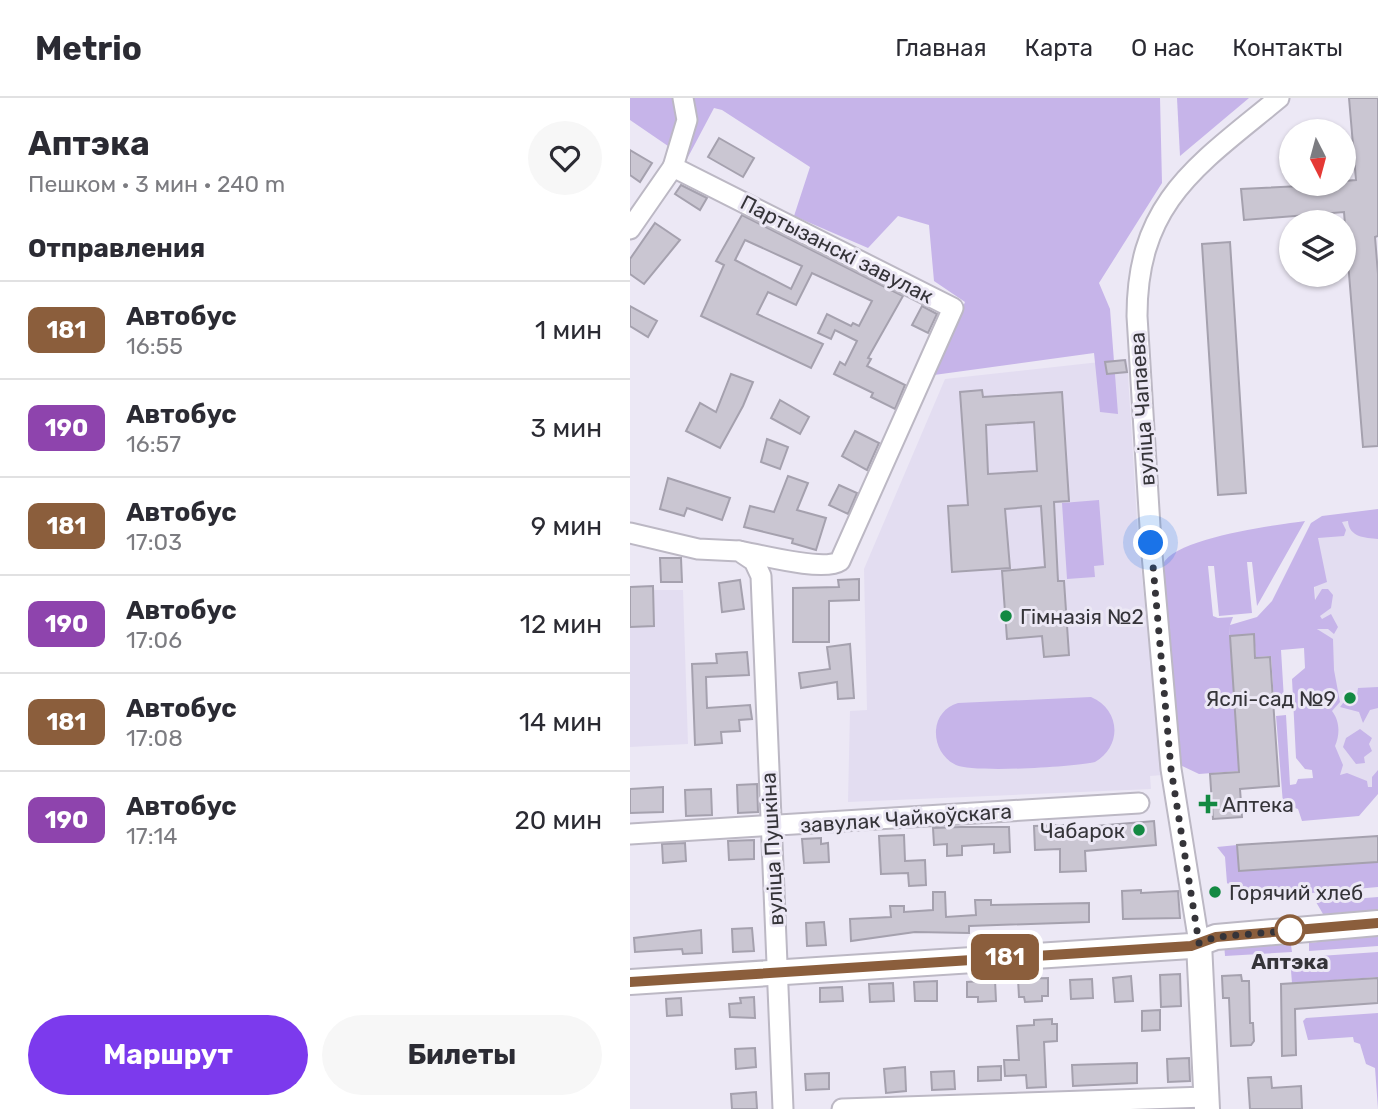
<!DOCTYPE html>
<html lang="ru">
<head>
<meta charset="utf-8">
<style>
  body { margin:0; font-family:Rubik,sans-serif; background:#f7f7f7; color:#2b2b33; height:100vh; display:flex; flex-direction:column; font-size:26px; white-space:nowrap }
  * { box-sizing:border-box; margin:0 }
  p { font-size:23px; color:#7c7c81 }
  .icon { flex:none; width:38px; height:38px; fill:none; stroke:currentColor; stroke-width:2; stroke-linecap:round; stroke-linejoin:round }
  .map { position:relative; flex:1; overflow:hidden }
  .panel { display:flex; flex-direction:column; background:#fff; width:630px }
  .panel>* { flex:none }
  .badge { padding:0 14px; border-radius:10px; font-size:24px; line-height:46px }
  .needle { width:46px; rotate:174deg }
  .tools { position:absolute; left:649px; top:21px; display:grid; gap:14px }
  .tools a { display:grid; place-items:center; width:77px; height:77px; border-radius:50%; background:#fff; box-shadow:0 2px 5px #0004; font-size:35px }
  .you { position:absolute; width:35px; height:35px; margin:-18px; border:5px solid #fff; border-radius:50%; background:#1a73e8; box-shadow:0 0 0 10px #1a73e833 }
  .map>.badge { position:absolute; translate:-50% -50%; box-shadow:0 0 0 4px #fff }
  h2 { padding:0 28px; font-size:26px; line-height:63px }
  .round { display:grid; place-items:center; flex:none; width:74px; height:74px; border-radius:37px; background:#f7f7f7 }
  .head { display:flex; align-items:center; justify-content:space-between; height:119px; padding:0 28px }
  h1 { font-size:33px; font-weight:700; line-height:52px }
  .button { display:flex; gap:14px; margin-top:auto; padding:14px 28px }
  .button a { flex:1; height:80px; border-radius:42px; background:#7c3aed; color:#fff; font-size:28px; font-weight:700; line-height:80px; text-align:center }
  .button a+a { background:#f7f7f7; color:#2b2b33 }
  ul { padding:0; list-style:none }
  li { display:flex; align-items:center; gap:21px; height:98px; padding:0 28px; border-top:2px solid #e1e1e2 }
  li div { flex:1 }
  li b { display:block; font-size:26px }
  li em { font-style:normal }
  li .badge { min-width:77px; font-weight:700; text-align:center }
  header { display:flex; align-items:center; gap:42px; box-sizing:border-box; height:98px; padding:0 35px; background:#fff; border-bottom:2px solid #e1e1e2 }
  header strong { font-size:33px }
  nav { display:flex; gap:38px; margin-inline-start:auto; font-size:24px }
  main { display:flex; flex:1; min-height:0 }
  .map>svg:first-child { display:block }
  .built { fill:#e3ddf1 }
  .green { fill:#c6b4e9 }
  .building { fill:#cac6d2; stroke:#a5a1ae; stroke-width:2; fill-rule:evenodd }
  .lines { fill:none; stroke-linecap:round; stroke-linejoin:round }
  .minor-casing { stroke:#bcb8c4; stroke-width:23 }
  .major-casing { stroke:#bcb8c4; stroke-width:28 }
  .minor { stroke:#fff; stroke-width:19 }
  .major { stroke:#fff; stroke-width:24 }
  .line-casing { stroke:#fff; stroke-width:16 }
  .line { stroke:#8b5e3c; stroke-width:10 }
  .walk { stroke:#353439; stroke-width:7; stroke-dasharray:0 12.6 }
  .poi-dot { fill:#138942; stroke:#ece8f5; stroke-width:2.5 }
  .stop-dot { fill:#fff; stroke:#8b5e3c; stroke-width:3.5 }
  .labels { text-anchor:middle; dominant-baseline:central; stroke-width:6; stroke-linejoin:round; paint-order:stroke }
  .street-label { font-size:21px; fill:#353439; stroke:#ece8f5 }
  .poi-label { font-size:21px; fill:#353439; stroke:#ece8f5; text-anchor:start }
  .stop-label { font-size:21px; font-weight:bold; fill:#353439; stroke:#ece8f5 }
</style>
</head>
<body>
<header>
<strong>Metrio</strong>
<nav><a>Главная</a><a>Карта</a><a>О нас</a><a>Контакты</a></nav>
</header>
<main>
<section class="panel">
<div class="head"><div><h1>Аптэка</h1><p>Пешком · 3 мин · 240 m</p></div><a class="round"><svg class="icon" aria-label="heart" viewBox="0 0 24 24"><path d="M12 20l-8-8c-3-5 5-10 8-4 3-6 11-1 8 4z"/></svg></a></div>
<h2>Отправления</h2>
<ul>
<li><span class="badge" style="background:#8b5e3c;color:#fff">181</span><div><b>Автобус</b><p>16:55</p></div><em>1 мин</em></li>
<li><span class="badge" style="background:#8e44ad;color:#fff">190</span><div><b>Автобус</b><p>16:57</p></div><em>3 мин</em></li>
<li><span class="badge" style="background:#8b5e3c;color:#fff">181</span><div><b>Автобус</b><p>17:03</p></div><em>9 мин</em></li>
<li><span class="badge" style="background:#8e44ad;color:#fff">190</span><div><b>Автобус</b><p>17:06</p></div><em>12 мин</em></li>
<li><span class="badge" style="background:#8b5e3c;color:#fff">181</span><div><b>Автобус</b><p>17:08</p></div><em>14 мин</em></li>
<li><span class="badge" style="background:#8e44ad;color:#fff">190</span><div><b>Автобус</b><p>17:14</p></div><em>20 мин</em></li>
</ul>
<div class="button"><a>Маршрут</a><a>Билеты</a></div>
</section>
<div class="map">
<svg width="748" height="1011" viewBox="0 0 748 1011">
  <rect width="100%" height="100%" fill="#ece8f5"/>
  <!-- built -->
  <g class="built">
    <path d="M497 261 508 439 532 677 520 678 521 691 218 704 220 613 237 612 234 471 315 281Z"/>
    <path d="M748 421V689L700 692 680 426Z"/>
    <path d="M24 487V492H53L58 646 0 649V488Z"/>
  </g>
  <!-- green -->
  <g class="green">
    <path d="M0 0H530L532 85 469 185 480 211 488 316 470 314 464 255 304 277 335 204 304 183 299 127 268 118 238 150 164 118 180 69 92 12 84 10 57 61 0 22Z"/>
    <path d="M547 0H619L550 58Z"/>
    <path d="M469 402 474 467 464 468 465 479 437 481 432 405Z"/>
    <path d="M748 411V441C735 440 719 439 718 423L712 424 716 432 714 438 688 440 697 484 684 489 685 502 692 491H698L703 497 701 510 690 518 692 521 701 516 708 529 704 536 698 531H687L703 541 704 572 710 604 702 613C710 623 710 637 705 648L713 667 710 677 717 675 737 683 738 689H742V679L748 672V696L729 718 672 723 668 711 653 706 646 618 656 617 660 687 666 686 668 681 683 680 682 672 675 671 666 660 662 581 675 570 674 550 651 552 654 602 644 603 641 558 626 559 624 536 600 538 599 527 609 673 569 676 548 666 533 466C545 440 646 427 675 423L627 508 622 464H617L622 515 589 518 584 468H578L583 518 588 520 603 519 600 527 627 519 642 503 681 425 692 418Z"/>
    <path d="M748 589V610L740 612 733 625 729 614 710 609 717 600 727 597 728 590Z"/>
    <path d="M461 599C490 611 493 648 465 664 445 669 343 675 326 667 313 661 305 647 306 632 307 619 315 609 328 605Z"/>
    <path d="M730 631 742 640 739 646 742 653 734 659 735 665 726 666 713 649 716 640Z"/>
    <path d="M607 747 609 773 748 764V789L616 801 597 785 595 759 587 749Z"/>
    <path d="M748 799V812L693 816 686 804Z"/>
    <path d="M748 833V848L679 853V845C703 843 724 835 748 833Z"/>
    <path d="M629 842 661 847 662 854 595 858 594 845Z"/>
    <path d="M748 854V879L662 885 660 860Z"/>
    <path d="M748 915V1011L745 970 736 966 730 946 724 944 723 939 678 942 673 923 676 920Z"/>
  </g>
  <!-- building -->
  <g class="building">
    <path d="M719 0H748V138L745 139 748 176V348L733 349 714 114 614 122 611 91 714 86V83L726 82Z"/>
    <path d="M89 40 124 60 113 79 78 59Z"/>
    <path d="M0 52 22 65 10 84 0 77Z"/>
    <path d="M51 87 77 100 70 112 45 96Z"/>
    <path d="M112 117 273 198 238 260 241 261 237 268 275 287 265 311 241 299 243 295 204 276 210 264 215 267 227 243 205 232 201 241 188 235 197 216 221 228 223 225 229 228 242 203 182 175 166 207 138 194 127 216 193 246 181 270 71 218 94 167 86 163ZM115 142 172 168 161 191 105 162Z"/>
    <path d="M25 125 50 142 14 186 0 176V161Z"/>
    <path d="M600 144 616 395 588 397 572 146Z"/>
    <path d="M0 208 27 223 18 239 0 228Z"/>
    <path d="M292 208 307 216 298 235 282 227Z"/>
    <path d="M495 262 497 274 477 276 475 264Z"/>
    <path d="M101 276 123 284 113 308 90 350 56 333 70 305 86 314Z"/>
    <path d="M352 292 353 299 432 294 439 403 424 404 428 483H434L439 557 414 559 412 538 377 541 372 473 415 469 411 408 375 411 380 470 322 474 318 408 338 407 330 294ZM404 324 407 373 358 376 356 327Z"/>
    <path d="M150 302 179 319 170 336 141 320Z"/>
    <path d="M225 333 249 345 237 372 212 358Z"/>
    <path d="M137 341 158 349 150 371 131 364Z"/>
    <path d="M158 378 178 385 167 412 196 420 186 452 162 445 163 441 114 429 120 408 144 414Z"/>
    <path d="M38 380 100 400 92 422 57 410 54 418 30 411Z"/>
    <path d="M209 387 227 395 218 416 199 407Z"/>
    <path d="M30 460H51L52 484H31Z"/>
    <path d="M229 481V502L199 503V544H163V490L209 489 208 482Z"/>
    <path d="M110 482 114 511 92 514 89 485Z"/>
    <path d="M23 488 24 528 0 529V489Z"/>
    <path d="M624 536 625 560 640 559 649 688 610 691 612 719 583 721 580 676 609 674 600 538Z"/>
    <path d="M220 546 224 600 208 601 207 584 171 590 169 575 200 571 197 549Z"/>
    <path d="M117 554 119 577 76 579 77 610 120 607 122 621 109 622 110 633 91 634 92 645 65 647 62 566 87 565 86 556Z"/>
    <path d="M127 686 128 714 108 715 107 687Z"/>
    <path d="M33 689V714L0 715V691Z"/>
    <path d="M81 691 82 717 56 718 55 692Z"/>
    <path d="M524 723 526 747 455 753 456 773 430 774V751L405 752 404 728 433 727 434 738 466 736V728Z"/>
    <path d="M331 729H379L380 754 364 755V746L332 748V757L317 758V746L304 747 303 730Z"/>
    <path d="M274 737 275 763 295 762 296 787 279 788 278 775 251 776 249 738Z"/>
    <path d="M748 738V764L609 773 607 747Z"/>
    <path d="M191 740V746L198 745 199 764 174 765 172 741Z"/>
    <path d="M124 742V761L99 762 98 743Z"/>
    <path d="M55 745 56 763 33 765 32 746Z"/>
    <path d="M511 792V795L548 793 550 820 493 821 492 793Z"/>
    <path d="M303 794H315L316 819 346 817 345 802H361V807L459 805V824L339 828V835L285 834 221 843 220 821 261 819 260 808H274V814L303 812Z"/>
    <path d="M194 824 196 847 177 848 176 825Z"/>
    <path d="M122 830 124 853 103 854 102 831Z"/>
    <path d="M71 832 72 855 53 856 52 851 5 854 4 840Z"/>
    <path d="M550 876 551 908 531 909 530 877Z"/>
    <path d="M611 877 612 883H619L620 925H623L624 943 621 947 601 948 599 900H593L592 878Z"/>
    <path d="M501 878 503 903 485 904 483 880Z"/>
    <path d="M418 880V898H412V903L395 904 394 899H389L388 881Z"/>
    <path d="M748 880V905L665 911 666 957 652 958 651 886Z"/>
    <path d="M462 881 463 900 441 901 440 882Z"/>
    <path d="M365 882 366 903 348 904V899H337V884Z"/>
    <path d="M307 883V903H285L284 884Z"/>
    <path d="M263 885 264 903 240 904 239 886Z"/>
    <path d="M212 889 213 903 190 904V890Z"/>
    <path d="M124 899 125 920 100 919 99 906 111 905 110 900Z"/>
    <path d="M51 900 52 917 37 918 36 901Z"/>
    <path d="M530 912V932L512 933V913Z"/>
    <path d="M422 921V926H427V943L414 944 416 989 397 990 396 977 375 978 374 962H389L387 928 404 927V922Z"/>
    <path d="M125 950 126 969 106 971 105 951Z"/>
    <path d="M559 960 560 983 538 984 537 961Z"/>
    <path d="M507 965V985L443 988 442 967Z"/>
    <path d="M371 968V982L348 983V969Z"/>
    <path d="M275 969 276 993 256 995 254 971Z"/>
    <path d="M324 973 325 991 302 992 301 974Z"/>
    <path d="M199 975V991L176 992 175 976Z"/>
    <path d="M641 979 642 990 671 988 672 1011H620L618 980Z"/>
    <path d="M126 994 127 1011H102L101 996Z"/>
  </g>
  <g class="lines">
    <!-- minor casing -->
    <g class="minor-casing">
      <g id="minor">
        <path d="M53 0 57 22 43 69 323 210 210 463C194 474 131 457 109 453"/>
        <path d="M0 131 43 69"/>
        <path d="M0 435 68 451 109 453 124 463 131 478 153 1011"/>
        <path d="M0 736 509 705"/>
        <path d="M569 845 541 671 521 445 507 218C507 103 568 67 649 0"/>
        <path d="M212 1011 576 999"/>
      </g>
    </g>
    <!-- major casing -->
    <g class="major-casing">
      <g id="major">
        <path d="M569 845 577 1011"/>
        <path d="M0 884 561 848 586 839 748 825"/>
      </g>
    </g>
    <!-- minor -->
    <use href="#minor" class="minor"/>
    <!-- major -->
    <use href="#major" class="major"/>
  </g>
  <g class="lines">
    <!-- line casing -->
    <g class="line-casing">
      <path id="line" d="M0 884 561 848 586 839 748 825"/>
    </g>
    <!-- line -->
    <use href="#line" class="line"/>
    <!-- walk -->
    <path class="walk" d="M521 445 541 671 569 845 586 839 667 832H660"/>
  </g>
  <!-- markers -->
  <g class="poi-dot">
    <circle cx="376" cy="518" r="7"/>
    <circle cx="720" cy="600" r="7"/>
    <path d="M574.5 695.5h7v7h7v7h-7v7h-7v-7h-7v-7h7z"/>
    <circle cx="509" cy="732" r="7"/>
    <circle cx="585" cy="794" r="7"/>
  </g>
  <circle class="stop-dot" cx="660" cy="832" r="14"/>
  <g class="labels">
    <!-- street labels -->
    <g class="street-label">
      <text transform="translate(207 151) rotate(27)">Партызанскі завулак</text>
      <text transform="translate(512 311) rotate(-94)">вуліца Чапаева</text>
      <text transform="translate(276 720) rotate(-4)">завулак Чайкоўскага</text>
      <text transform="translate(142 751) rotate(-93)">вуліца Пушкіна</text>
    </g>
    <!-- poi labels -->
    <g class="poi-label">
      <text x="390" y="518">Гімназія №2</text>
      <text x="706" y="600" text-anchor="end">Яслі-сад №9</text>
      <text x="592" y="706">Аптека</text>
      <text x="495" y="732" text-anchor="end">Чабарок</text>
      <text x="599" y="794">Горячий хлеб</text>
    </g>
    <!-- stop labels -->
    <g class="stop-label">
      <text x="660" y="863">Аптэка</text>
    </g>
  </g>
</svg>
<div class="tools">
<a><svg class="needle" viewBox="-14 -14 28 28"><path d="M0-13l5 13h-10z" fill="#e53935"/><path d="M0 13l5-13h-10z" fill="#7c7c81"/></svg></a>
<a><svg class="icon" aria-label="layers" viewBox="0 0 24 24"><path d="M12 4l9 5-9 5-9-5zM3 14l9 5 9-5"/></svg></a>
</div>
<div class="you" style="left:521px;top:445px"></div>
<b class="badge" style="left:375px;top:859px;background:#8b5e3c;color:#fff">181</b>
</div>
</main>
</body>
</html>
